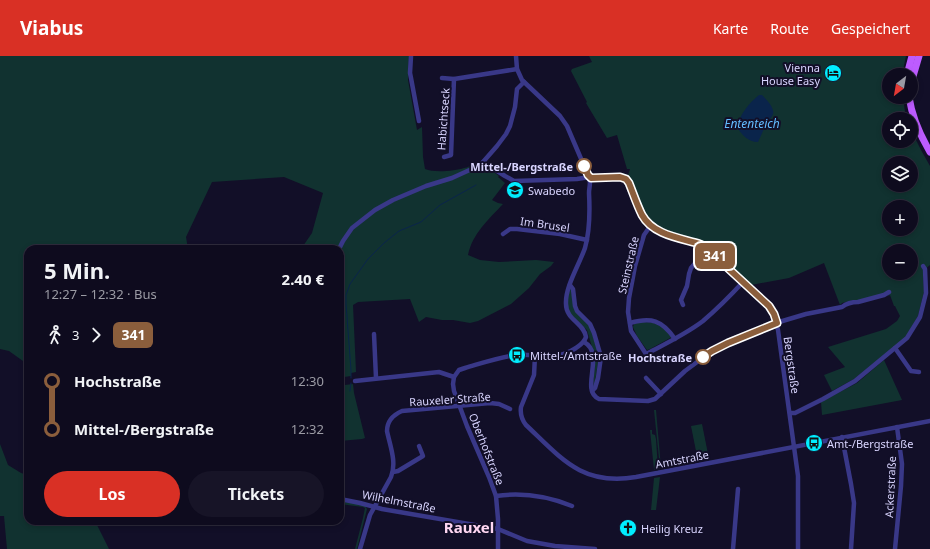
<!DOCTYPE html>
<html lang="de">
<head>
<meta charset="utf-8">
<style>
  body { margin:0; font-family:"Noto Sans",sans-serif; background:#171427; color:#f1f3f6; height:100vh; display:flex; flex-direction:column; font-size:15px; white-space:nowrap }
  * { box-sizing:border-box; margin:0 }
  p { font-size:13px; color:#9b9ba4 }
  .icon { flex:none; width:22px; height:22px; fill:none; stroke:currentColor; stroke-width:2; stroke-linecap:round; stroke-linejoin:round }
  .map { position:relative; flex:1; overflow:hidden }
  .sheet { position:absolute; left:24px; top:189px; width:320px; height:280px; display:flex; flex-direction:column; background:#0e0b1e; border-radius:12px; box-shadow:0 2px 6px #0003,0 0 0 1px #2e2b3c }
  .sheet>* { flex:none }
  .badge { padding:0 8px; border-radius:6px; font-size:14px; line-height:26px }
  .needle { width:26px; rotate:211deg }
  .fabs { position:absolute; left:882px; top:12px; display:grid; gap:8px }
  .fabs a { display:grid; place-items:center; width:36px; height:36px; border-radius:50%; background:#0e0b1e; box-shadow:0 2px 6px #0003,0 0 0 1px #2e2b3c; font-size:20px }
  .map>.badge { position:absolute; translate:-50% -50%; box-shadow:0 0 0 2px #fff }
  .legs { display:flex; align-items:center; gap:6px; height:44px; padding:0 20px; font-size:13px }
  .legs p { margin-inline-start:auto }
  .summary { display:flex; align-items:center; justify-content:space-between; height:68px; padding:0 20px }
  h1 { font-size:22px; font-weight:700; line-height:30px }
  .action { display:flex; gap:8px; margin-top:auto; padding:8px 20px }
  .action a { flex:1; height:46px; border-radius:24px; background:#d93025; color:#fff; font-size:16px; font-weight:700; line-height:46px; text-align:center }
  .action a+a { background:#171427; color:#f1f3f6 }
  ul { padding:0 20px; list-style:none }
  li { display:flex; align-items:center; gap:14px; height:48px; font-size:15px }
  li i { display:grid; place-items:center; width:6px; height:100%; margin:0 5px; background:currentColor }
  li i::after { content:''; width:10px; height:10px; margin:-5px; border:3px solid; border-radius:50%; background:#0e0b1e }
  li p { margin-inline-start:auto }
  li:first-child i { background:linear-gradient(#0000 50%,currentColor 0) }
  li:last-child i { background:linear-gradient(currentColor 50%,#0000 0) }
  header { display:flex; align-items:center; gap:24px; box-sizing:border-box; height:56px; padding:0 20px; background:#d93025; color:#fff }
  header strong { font-size:19px }
  nav { display:flex; gap:22px; margin-inline-start:auto; font-size:14px }
  .map>svg:first-child { display:block }
  .green { fill:#113230; fill-rule:evenodd }
  .water { fill:#0a244b }
  .lines { fill:none; stroke-linecap:round; stroke-linejoin:round }
  .stream { stroke:#0a244b; stroke-width:1 }
  .street { stroke:#393888; stroke-width:4.5 }
  .primary { stroke:#bd5cff; stroke-width:7 }
  .line-1-casing { stroke:#fff; stroke-width:9 }
  .line-1 { stroke:#8b5e3c; stroke-width:6 }
  .stop-1-dot { fill:#fff; stroke:#8b5e3c; stroke-width:2 }
  .labels { text-anchor:middle; dominant-baseline:central; stroke-width:4; stroke-linejoin:round; paint-order:stroke }
  .poi-label { font-size:11px; fill:#d9d5ff; stroke:#120f28; text-anchor:start }
  .street-label { font-size:11px; fill:#d9d5ff; stroke:#120f28 }
  .stop-label { font-size:11px; font-weight:bold; fill:#d9d5ff; stroke:#120f28; text-anchor:end }
  .water-label { font-size:12px; font-style:italic; fill:#63bbff; stroke:#120f28 }
  .district-label { font-size:15px; font-weight:bold; fill:#ffd7f2; stroke:#120f28 }
</style>
</head>
<body>
<header>
<strong>Viabus</strong>
<nav><a>Karte</a><a>Route</a><a>Gespeichert</a></nav>
</header>
<div class="map">
<svg width="930" height="493" viewBox="0 0 930 493">
  <rect width="100%" height="100%" fill="#120f28"/>
  <!-- green -->
  <g class="green">
    <path d="M0 0H409L408 24 417 74 422 71 423 101 425 113C434 117 455 115 464 112 468 112 470 109 473 108 479 111 481 110 487 112 491 114 495 117 499 120L498 121 505 127 492 144 498 147 503 148C489 163 472 178 468 199L480 204 499 206 536 204 554 206 551 210 540 218 529 232 511 248 478 265 470 267 453 264H442L426 261 419 266 410 243 358 246 353 249 356 316 351 317V320L344 321 345 329 353 328 354 337 365 382 362 383 340 385V193H301L312 177 323 137 284 121 212 126 186 181 188 193H28V307L23 305 9 295 0 293Z"/>
    <path d="M589 0H906L902 19H889V41H903L905 56 907 63H889V85H911V74L921 94 930 110V209L923 215 924 236 918 260 906 281 854 323 832 335 824 319 845 311 828 291 886 273 897 265 900 260 895 250H894L890 239 888 240 889 237H886L857 245 855 244 842 247 840 249 824 207 789 222 751 229 705 188 694 183 669 177 659 172 652 166 646 160 642 154 630 124 622 119V117L628 119 630 113H627L617 79 607 82 586 47 587 46 571 15 572 13 592 6ZM889 107H911V129H889ZM889 151H911V173H889ZM889 195H911V217H889Z"/>
    <path d="M570 233H571L574 252 590 271 599 300 594 332 593 330 595 307V301L587 274 574 261H572C566 250 567 245 570 233Z"/>
    <path d="M641 266C657 266 662 269 672 281L650 293 647 294 637 280 633 271 634 268Z"/>
    <path d="M884 304 902 344 822 359 821 346 857 327Z"/>
    <path d="M654 354H656L661 412H660Z"/>
    <path d="M702 368 709 403 698 405 691 370Z"/>
    <path d="M650 374H652V378L655 379 656 383 658 413 654 414Z"/>
    <path d="M0 388 8 409 21 417 28 419V465H95L109 493H7L4 460H0Z"/>
    <path d="M660 421 656 454H651L654 422Z"/>
    <path d="M340 445 363 449 365 450 367 453 357 493H355L363 462 365 452 363 451 340 448Z"/>
  </g>
  <!-- water -->
  <path class="water" d="M759 39H762C766 43 775 52 773 58 772 62 767 65 766 69 763 74 761 80 758 86 748 86 742 79 737 71 740 58 749 47 759 39Z"/>
  <g class="lines">
    <!-- stream -->
    <g class="stream">
      <path d="M351 322V314L346 248V239L350 228 368 203 384 187 399 175 421 166 440 149 476 129"/>
      <path d="M350 335 351 327"/>
    </g>
    <!-- street -->
    <g class="street">
      <path d="M411 0 410 17 411 22 419 65"/>
      <path d="M442 22 454 23 517 13"/>
      <path d="M444 101 451 99 454 23"/>
      <path d="M483 106 505 120 514 125 577 123 590 121 593 122 621 121 628 125 642 158 651 169 664 177 700 188 704 190 769 250 774 258 778 274 798 420V493"/>
      <path d="M651 169 644 179 635 210 629 242 628 256 631 275 646 298C665 288 686 278 703 265 717 253 731 239 743 226"/>
      <path d="M503 178 510 173H517L560 178 587 184"/>
      <path d="M339 193 343 185 352 172 375 154 393 144 426 130 452 122 474 112 483 106 497 90 506 78 510 70 515 51 517 33 524 26"/>
      <path d="M570 229 573 233 575 250 577 255 590 268 594 277 601 301 598 322 595 332 592 335"/>
      <path d="M683 249 681 244 687 230 689 218 691 212 697 205 709 195"/>
      <path d="M630 267C651 261 662 264 675 283"/>
      <path d="M374 278 376 322"/>
      <path d="M584 286C606 298 579 334 599 343L648 345 655 343 685 315 712 295 769 269 806 258 842 251C847 247 852 246 858 246L884 239 889 236"/>
      <path d="M895 292 911 315 919 316"/>
      <path d="M535 300 534 319 521 351C520 358 522 364 526 369 562 403 582 430 636 421L930 365"/>
      <path d="M646 322 661 338"/>
      <path d="M355 325 439 316 454 321"/>
      <path d="M790 357H795L823 343 855 325 907 282 920 261 926 237 925 213 923 210"/>
      <path d="M842 381 851 428 854 447 851 493"/>
      <path d="M393 416 398 415 423 400 419 390"/>
      <path d="M496 440C523 436 547 440 572 450"/>
      <path d="M340 443 360 447 382 453 498 473 527 485 555 490 595 493"/>
      <path d="M360 493 370 459 391 421C397 406 390 390 387 375 387 365 393 359 402 355L490 347 499 348 510 353"/>
      <path d="M498 493V463L496 440 489 421 467 370 454 335 453 328 454 321 459 314 465 312C482 307 499 301 516 299 539 297 553 307 576 292 580 289 584 287 586 281 584 267 566 264 566 248 565 231 579 209 585 192 590 174 590 155 589 137 589 130 592 125 588 119L567 70 560 60 522 24 517 13 516 0"/>
      <path d="M733 493 738 433"/>
      <path d="M895 493 901 430 902 408 897 371"/>
    </g>
    <!-- primary -->
    <g class="primary">
      <path d="M907 19 912 0"/>
      <path d="M911 27 919 0"/>
      <path d="M909 41C912 61 920 79 930 96"/>
    </g>
  </g>
  <g class="lines">
    <!-- line-1 casing -->
    <g class="line-1-casing">
      <path id="line-1" d="M584 110 588 119 591 122 620 121 626 123 629 127C633 137 637 149 642 159 653 179 680 182 700 188L704 190 769 250 774 258 777 267 728 287 712 295 703 301"/>
    </g>
    <!-- line-1 -->
    <use href="#line-1" class="line-1"/>
  </g>
  <!-- icons -->
  <defs>
    <g id="hotel-disc" transform="scale(0.9)"><circle r="9.5" fill="#01edff" stroke="#120f28"/><path d="M-6-4.5h1.5V1H6V5H4.5V3h-9V5H-6ZM-4 0a1.8 1.8 0 1 1 3.6 0ZM.5 0V-2.5h3Q6-2.5 6 0Z" fill="#111"/></g>
    <g id="school-disc" transform="scale(0.9)"><circle r="9.5" fill="#01edff" stroke="#120f28"/><path d="M0-5L7-2L0 1L-7-2ZM-4 1L0 2.5L4 1V4Q0 6-4 4Z" fill="#111"/></g>
    <g id="bus-disc" transform="scale(0.9)"><circle r="9.5" fill="#01edff" stroke="#120f28"/><path d="M-5-6H5V4H4V6H2V4H-2V6H-4V4H-5ZM-3.5-4V0h7V-4ZM-3.5 1.2v1.5H-2V1.2ZM2 1.2v1.5H3.5V1.2Z" fill="#111"/></g>
    <g id="church-disc" transform="scale(0.9)"><circle r="9.5" fill="#01edff" stroke="#120f28"/><path d="M-1.2-6h2.4v3.5h3.3v2.4h-3.3V6h-2.4V-.1h-3.3v-2.4h3.3Z" fill="#111"/></g>
  </defs>
  <g fill-rule="evenodd">
    <use href="#hotel-disc" x="833" y="17"/>
    <use href="#school-disc" x="515" y="134"/>
    <use href="#bus-disc" x="517" y="299"/>
    <use href="#bus-disc" x="814" y="387"/>
    <use href="#church-disc" x="628" y="472"/>
  </g>
  <!-- markers -->
  <g class="stop-1-dot">
    <circle cx="584" cy="110" r="7"/>
    <circle cx="703" cy="301" r="7"/>
  </g>
  <g class="labels">
    <!-- poi labels -->
    <g class="poi-label">
      <text x="820" y="11" text-anchor="end">Vienna<tspan x="820" dy="13">House Easy</tspan></text>
      <text x="528" y="134">Swabedo</text>
      <text x="530" y="299">Mittel-/Amtstraße</text>
      <text x="827" y="387">Amt-/Bergstraße</text>
      <text x="641" y="472">Heilig Kreuz</text>
    </g>
    <!-- street labels -->
    <g class="street-label">
      <text transform="translate(443 63) rotate(-86)">Habichtseck</text>
      <text transform="translate(545 168) rotate(8)">Im Brusel</text>
      <text transform="translate(628 209) rotate(-77)">Steinstraße</text>
      <text transform="translate(792 309) rotate(82)">Bergstraße</text>
      <text transform="translate(450 343) rotate(-4)">Rauxeler Straße</text>
      <text transform="translate(487 393) rotate(68)">Oberhofstraße</text>
      <text transform="translate(682 403) rotate(-11)">Amtstraße</text>
      <text transform="translate(890 431) rotate(-87)">Ackerstraße</text>
      <text transform="translate(399 445) rotate(11)">Wilhelmstraße</text>
    </g>
    <!-- stop labels -->
    <g class="stop-label">
      <text x="573" y="110">Mittel-/Bergstraße</text>
      <text x="692" y="301">Hochstraße</text>
    </g>
    <!-- water labels -->
    <g class="water-label">
      <text x="752" y="67">Ententeich</text>
    </g>
    <!-- district labels -->
    <g class="district-label">
      <text x="469" y="471">Rauxel</text>
    </g>
  </g>
</svg>
<div class="fabs">
<a><svg class="needle" viewBox="-14 -14 28 28"><path d="M0-13l5 13h-10z" fill="#e53935"/><path d="M0 13l5-13h-10z" fill="#9b9ba4"/></svg></a>
<a><svg class="icon" aria-label="locate" viewBox="0 0 24 24"><circle cx="12" cy="12" r="6"/><path d="M12 2v4M12 18v4M2 12h4M18 12h4"/></svg></a>
<a><svg class="icon" aria-label="layers" viewBox="0 0 24 24"><path d="M12 4l9 5-9 5-9-5zM3 14l9 5 9-5"/></svg></a>
<a>+</a>
<a>−</a>
</div>
<b class="badge" style="left:715px;top:200px;background:#8b5e3c;color:#fff">341</b>
<section class="sheet">
<div class="summary"><div><h1>5 Min.</h1><p>12:27 – 12:32 · Bus</p></div><b>2.40 €</b></div>
<div class="legs"><svg class="icon" aria-label="walk" viewBox="0 0 24 24"><circle cx="13" cy="4" r="2"/><path d="M13 8l-2 6 4 7M11 14l-3 7M7 12l3-4h3l4 4"/></svg>3<svg class="icon" aria-label="forward" viewBox="0 0 24 24"><path d="M9 5l7 7-7 7"/></svg><b class="badge" style="background:#8b5e3c;color:#fff">341</b></div>
<ul>
<li><i style="color:#8b5e3c"></i><b>Hochstraße</b><p>12:30</p></li>
<li><i style="color:#8b5e3c"></i><b>Mittel-/Bergstraße</b><p>12:32</p></li>
</ul>
<div class="action"><a>Los</a><a>Tickets</a></div>
</section>
</div>
</body>
</html>
